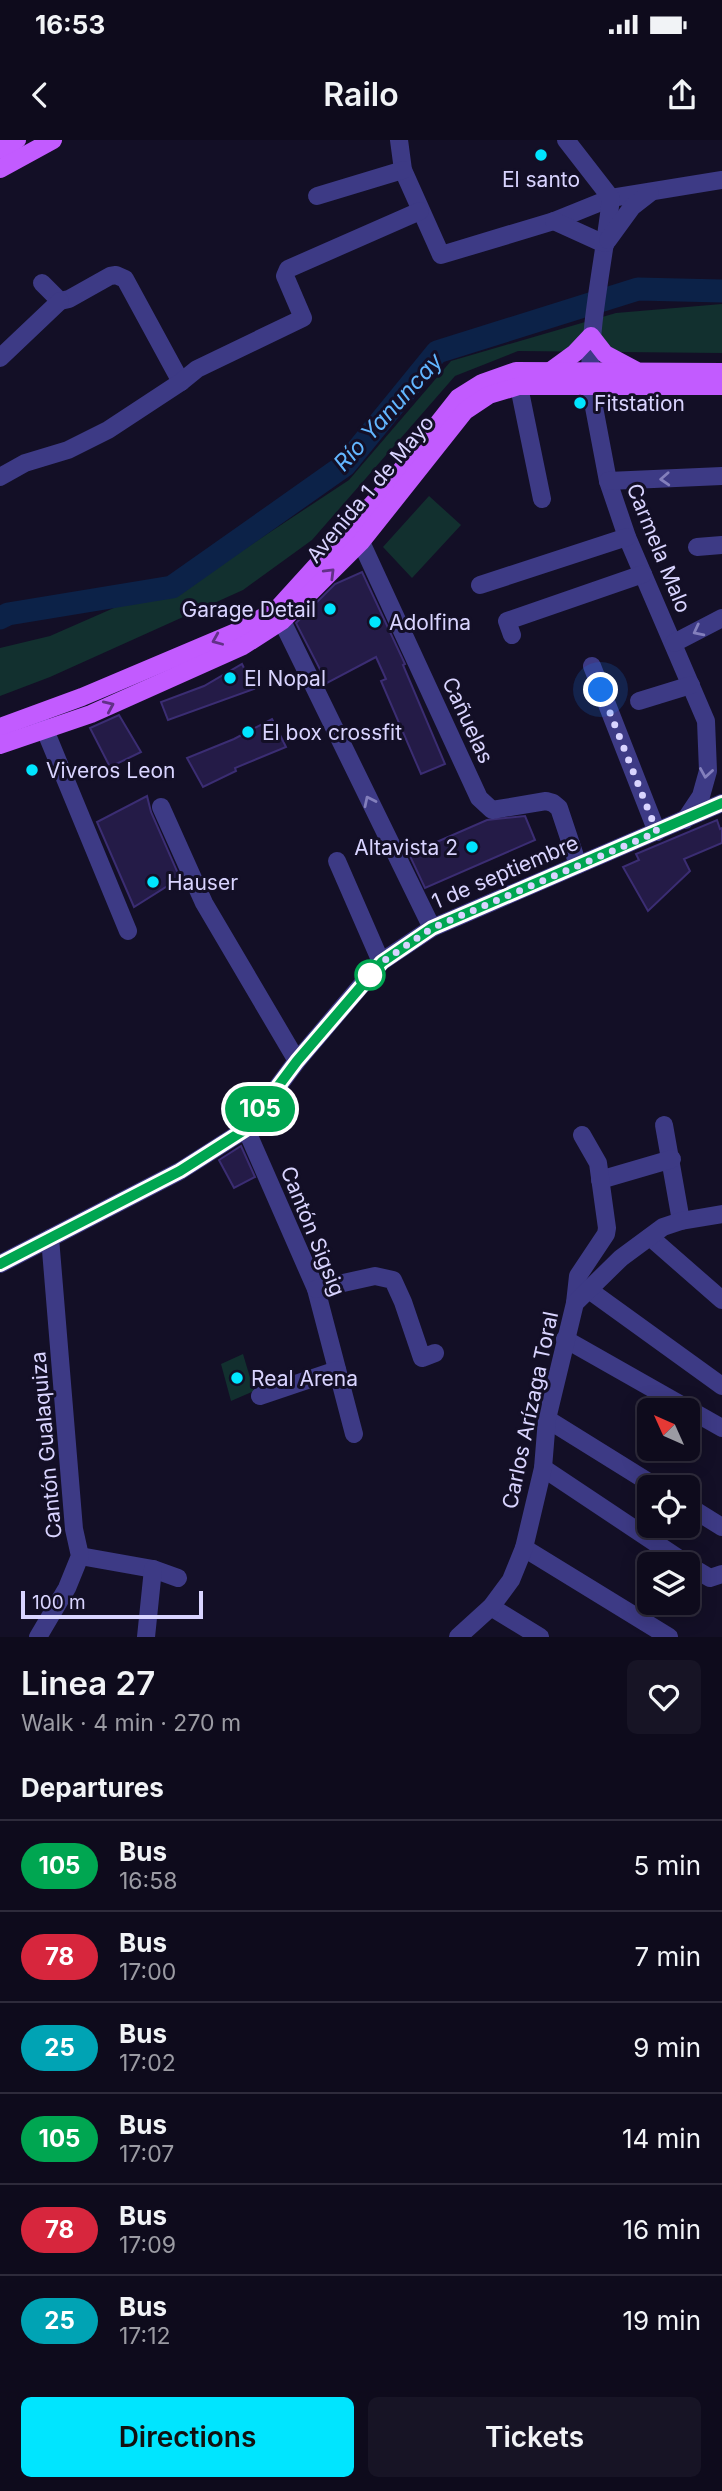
<!DOCTYPE html>
<html lang="en">
<head>
<meta charset="utf-8">
<style>
  body { margin:0; font-family:Inter,sans-serif; background:#171425; color:#f1f3f6; height:100vh; display:flex; flex-direction:column; font-size:26px; white-space:nowrap }
  * { box-sizing:border-box; margin:0 }
  p { font-size:23px; color:#9b9ba3 }
  .icon { flex:none; width:38px; height:38px; fill:none; stroke:currentColor; stroke-width:2; stroke-linecap:round; stroke-linejoin:round }
  .map { position:relative; height:1497px; overflow:hidden }
  .panel { display:flex; flex-direction:column; background:#0e0b1c; flex:1 }
  .panel>* { flex:none }
  .badge { padding:0 14px; border-radius:23px; font-size:24px; line-height:46px }
  .needle { width:46px; rotate:315deg }
  .controls { position:absolute; left:637px; top:1258px; display:grid; gap:14px }
  .controls a { display:grid; place-items:center; width:63px; height:63px; border-radius:10px; background:#0e0b1c; box-shadow:0 4px 18px #0003,0 0 0 2px #2e2b3b; font-size:35px }
  .scale { position:absolute; left:21px; bottom:18px; width:182px; box-sizing:border-box; padding-left:7px; border:4px solid #d9d4ff; border-top:0; font-size:19px; line-height:24px; white-space:nowrap; color:#d9d4ff; -webkit-text-stroke:5px #130f26; paint-order:stroke }
  .you { position:absolute; width:35px; height:35px; margin:-18px; border:5px solid #fff; border-radius:50%; background:#1a73e8; box-shadow:0 0 0 10px #1a73e833 }
  .map>.badge { position:absolute; translate:-50% -50%; box-shadow:0 0 0 4px #fff }
  h2 { padding:0 21px; font-size:26px; line-height:63px }
  .round { display:grid; place-items:center; flex:none; width:74px; height:74px; border-radius:10px; background:#171425 }
  .headline { display:flex; align-items:center; justify-content:space-between; height:119px; padding:0 21px }
  h1 { font-size:33px; font-weight:600; line-height:52px }
  .button { display:flex; gap:14px; margin-top:auto; padding:14px 21px }
  .button a { flex:1; height:80px; border-radius:10px; background:#00e5ff; color:#111; font-size:28px; font-weight:600; line-height:80px; text-align:center }
  .button a+a { background:#171425; color:#f1f3f6 }
  ul { padding:0; list-style:none }
  li { display:flex; align-items:center; gap:21px; height:91px; padding:0 21px; border-top:2px solid #2e2b3b }
  li div { flex:1 }
  li b { display:block; font-size:26px }
  li em { font-style:normal }
  li .badge { min-width:77px; font-weight:700; text-align:center }
  .status { display:flex; justify-content:space-between; align-items:center; height:49px; padding:0 35px; background:#0e0b1c; direction:ltr }
  .status svg { height:19px; fill:currentColor }
  header { display:flex; justify-content:space-between; align-items:center; height:91px; padding:0 21px; background:#0e0b1c; font-size:32px; font-weight:600 }
  .map>svg:first-child { display:block }
  .green { fill:#12302f }
  .lines { fill:none; stroke-linecap:round; stroke-linejoin:round }
  .river { stroke:#0c2248; stroke-width:23 }
  .building { fill:#241b47; stroke:#3b2d73; stroke-width:2 }
  .minor { stroke:#3d3a85; stroke-width:18 }
  .major { stroke:#c25bff; stroke-width:18 }
  .oneway { stroke:#837fbc }
  .oneway2 { stroke:#623188 }
  .line-casing { stroke:#fff; stroke-width:16 }
  .line { stroke:#00a651; stroke-width:10 }
  .walk { stroke:#d9d4ff; stroke-width:7; stroke-dasharray:0 12.6 }
  .poi-dot { fill:#00e5ff; stroke:#130f26; stroke-width:2.5 }
  .stop-dot { fill:#fff; stroke:#00a651; stroke-width:3.5 }
  .labels { text-anchor:middle; dominant-baseline:central; stroke-width:6; stroke-linejoin:round; paint-order:stroke }
  .poi-label { font-size:21px; fill:#d9d4ff; stroke:#130f26; text-anchor:start }
  .street-label { font-size:21px; fill:#d9d4ff; stroke:#130f26 }
  .water-label { font-size:23px; font-style:italic; fill:#62b6ff; stroke:#130f26 }
</style>
</head>
<body>
<div class="status"><b>16:53</b><svg viewBox="0 0 49 12"><path d="M0 12V9h3v3zM5 12V6h3v6zM10 12V3h3v9zM15 12V0h3v12zM26 1h20v11H26zM47 4h2v5h-2z"/></svg></div>
<header><svg class="icon" aria-label="back" viewBox="0 0 24 24"><path d="M15 5l-7 7 7 7"/></svg>Railo<svg class="icon" aria-label="share" viewBox="0 0 24 24"><path d="M12 15V3M7 8l5-5 5 5M5 13v7h14v-7"/></svg></header>
<div class="map">
<svg width="722" height="1497" viewBox="0 0 722 1497">
  <rect width="100%" height="100%" fill="#130f26"/>
  <!-- green -->
  <g class="green">
    <path d="M722 164V213L518 211 455 236 312 400 243 450 50 537 0 556V508L50 496 237 414 349 340 451 221 616 173Z"/>
    <path d="M429 356 461 385 412 438 383 407Z"/>
    <path d="M243 1214 254 1251 231 1261 221 1224Z"/>
  </g>
  <g class="lines">
    <!-- river -->
    <path class="river" d="M0 478 8 474 172 447 345 325 437 212 638 149 722 151"/>
  </g>
  <!-- building -->
  <g class="building">
    <path d="M362 432 405 524 403 525 445 624 421 634 381 541 386 539 376 517 327 543 296 483 335 444Z"/>
    <path d="M242 524 254 549 168 580 161 562 204 546Z"/>
    <path d="M119 575 141 612 110 627 90 588Z"/>
    <path d="M272 579 286 607 235 628 236 631 203 647 187 618 234 599Z"/>
    <path d="M147 656 151 672 180 738 134 767 97 682Z"/>
    <path d="M525 676 535 700 425 748 409 714 487 680Z"/>
    <path d="M717 680 720 689 722 688V703L684 719 690 731 648 771 623 727 639 720 636 714Z"/>
    <path d="M241 1006 255 1037 234 1048 219 1020Z"/>
  </g>
  <g class="lines">
    <!-- minor -->
    <g class="minor">
      <path d="M399 0 403 30 441 115 554 81 611 58 722 40"/>
      <path d="M566 0 611 58C604 121 589 183 590 246L608 341 627 397 706 581 708 631 701 656 685 680"/>
      <path d="M317 56 403 30"/>
      <path d="M554 81 598 101 606 103"/>
      <path d="M608 100 632 67 650 53"/>
      <path d="M42 143 60 161 69 159 110 136 116 135 125 139 181 242"/>
      <path d="M0 218 60 161"/>
      <path d="M516 232 542 359"/>
      <path d="M0 337 25 323 68 310 108 290 181 242 197 229 303 178 285 136 288 129 420 71"/>
      <path d="M608 341 722 336"/>
      <path d="M352 390 361 402 479 658 492 670 546 661 553 663 559 668 578 725"/>
      <path d="M697 407 722 405"/>
      <path d="M480 445 627 397"/>
      <path d="M282 481 432 788"/>
      <path d="M512 495 507 481 643 434"/>
      <path d="M674 503 722 478"/>
      <path d="M592 526 657 692"/>
      <path d="M639 561 691 545"/>
      <path d="M38 578 45 590 128 791"/>
      <path d="M161 667 204 763 297 921"/>
      <path d="M337 721 381 822"/>
      <path d="M664 985 681 1081"/>
      <path d="M246 989 316 1149 354 1294"/>
      <path d="M600 1040 672 1019"/>
      <path d="M650 1097 722 1160"/>
      <path d="M0 1124 180 1031 246 989 297 921 381 822 432 788 722 663"/>
      <path d="M316 1149 375 1136 393 1140 403 1162 422 1218 435 1213"/>
      <path d="M589 1150 722 1246"/>
      <path d="M575 1163 578 1136 606 1094 607 1088 598 1023 582 995"/>
      <path d="M565 1199 722 1288"/>
      <path d="M260 1256 337 1230"/>
      <path d="M547 1279 658 1348"/>
      <path d="M543 1328 687 1424"/>
      <path d="M688 1366 722 1387"/>
      <path d="M524 1408 669 1497"/>
      <path d="M80 1416 153 1429 178 1438"/>
      <path d="M688 1425 710 1438 722 1434"/>
      <path d="M491 1467 540 1497"/>
      <path d="M38 1497 67 1448 80 1416 74 1389 50 1098"/>
      <path d="M146 1497 153 1429"/>
      <path d="M458 1497 491 1467 511 1440 524 1408 543 1328 547 1279 575 1163 621 1118 663 1087 681 1081 722 1074"/>
    </g>
    <!-- major -->
    <g class="major">
      <path d="M0 10 17 0"/>
      <path d="M0 29 53 0"/>
      <path d="M549 232 575 213 591 196 605 214 635 230"/>
      <path d="M0 587 82 557 238 491 277 469 387 348 458 258 482 243 516 231 722 232"/>
      <path d="M0 605 91 574 243 506 282 481 361 402 465 271 489 255 519 246H722"/>
    </g>
  </g>
  <!-- one-way arrows -->
  <defs><path id="oneway-chevron" d="M-2-3.5L2.5 0L-2 3.5" fill="none" stroke-width="1.6" stroke-linecap="round" stroke-linejoin="round" transform="scale(1.75)"/></defs>
  <g class="oneway">
    <use href="#oneway-chevron" transform="translate(665 339) rotate(177)"/>
    <use href="#oneway-chevron" transform="translate(698 491) rotate(153)"/>
    <use href="#oneway-chevron" transform="translate(706 633) rotate(99)"/>
    <use href="#oneway-chevron" transform="translate(369 661) rotate(-116)"/>
  </g>
  <g class="oneway2">
    <use href="#oneway-chevron" transform="translate(330 433) rotate(-45)"/>
    <use href="#oneway-chevron" transform="translate(217 500) rotate(157)"/>
    <use href="#oneway-chevron" transform="translate(109 566) rotate(-24)"/>
  </g>
  <g class="lines">
    <!-- line casing -->
    <g class="line-casing">
      <path id="line" d="M0 1124 180 1031 246 989 297 921 382 822 432 788 722 663"/>
    </g>
    <!-- line -->
    <use href="#line" class="line"/>
    <!-- walk -->
    <path class="walk" d="M370 835 365 841 382 822 432 788 657 692 601 550"/>
  </g>
  <!-- markers -->
  <g class="poi-dot">
    <circle cx="541" cy="15" r="7"/>
    <circle cx="580" cy="263" r="7"/>
    <circle cx="330" cy="469" r="7"/>
    <circle cx="375" cy="482" r="7"/>
    <circle cx="230" cy="538" r="7"/>
    <circle cx="248" cy="592" r="7"/>
    <circle cx="32" cy="630" r="7"/>
    <circle cx="472" cy="707" r="7"/>
    <circle cx="153" cy="742" r="7"/>
    <circle cx="237" cy="1238" r="7"/>
  </g>
  <circle class="stop-dot" cx="370" cy="835" r="14"/>
  <g class="labels">
    <!-- poi labels -->
    <g class="poi-label">
      <text x="541" y="39" text-anchor="middle">El santo</text>
      <text x="594" y="263">Fitstation</text>
      <text x="316" y="469" text-anchor="end">Garage Detail</text>
      <text x="389" y="482">Adolfina</text>
      <text x="244" y="538">El Nopal</text>
      <text x="262" y="592">El box crossfit</text>
      <text x="46" y="630">Viveros Leon</text>
      <text x="458" y="707" text-anchor="end">Altavista 2</text>
      <text x="167" y="742">Hauser</text>
      <text x="251" y="1238">Real Arena</text>
    </g>
    <!-- street labels -->
    <g class="street-label">
      <text transform="translate(370 349) rotate(-50)">Avenida 1 de Mayo</text>
      <text transform="translate(659 408) rotate(68)">Carmela Malo</text>
      <text transform="translate(468 580) rotate(65)">Cañuelas</text>
      <text transform="translate(505 732) rotate(-23)">1 de septiembre</text>
      <text transform="translate(313 1091) rotate(68)">Cantón Sigsig</text>
      <text transform="translate(530 1270) rotate(-78)">Carlos Arízaga Toral</text>
      <text transform="translate(46 1305) rotate(-95)">Cantón Gualaquiza</text>
    </g>
    <!-- water labels -->
    <g class="water-label">
      <text transform="translate(388 272) rotate(-48)">Río Yanuncay</text>
    </g>
  </g>
</svg>
<div class="controls">
<a><svg class="needle" viewBox="-14 -14 28 28"><path d="M0-13l5 13h-10z" fill="#e53935"/><path d="M0 13l5-13h-10z" fill="#9b9ba3"/></svg></a>
<a><svg class="icon" aria-label="locate" viewBox="0 0 24 24"><circle cx="12" cy="12" r="6"/><path d="M12 2v4M12 18v4M2 12h4M18 12h4"/></svg></a>
<a><svg class="icon" aria-label="layers" viewBox="0 0 24 24"><path d="M12 4l9 5-9 5-9-5zM3 14l9 5 9-5"/></svg></a>
</div>
<div class="scale">100 m</div>
<div class="you" style="left:601px;top:550px"></div>
<b class="badge" style="left:260px;top:969px;background:#00a651;color:#fff">105</b>
</div>
<section class="panel">
<div class="headline"><div><h1>Linea 27</h1><p>Walk · 4 min · 270 m</p></div><a class="round"><svg class="icon" aria-label="heart" viewBox="0 0 24 24"><path d="M12 20l-8-8c-3-5 5-10 8-4 3-6 11-1 8 4z"/></svg></a></div>
<h2>Departures</h2>
<ul>
<li><span class="badge" style="background:#00a651;color:#fff">105</span><div><b>Bus</b><p>16:58</p></div><em>5 min</em></li>
<li><span class="badge" style="background:#d7263d;color:#fff">78</span><div><b>Bus</b><p>17:00</p></div><em>7 min</em></li>
<li><span class="badge" style="background:#00a3b4;color:#fff">25</span><div><b>Bus</b><p>17:02</p></div><em>9 min</em></li>
<li><span class="badge" style="background:#00a651;color:#fff">105</span><div><b>Bus</b><p>17:07</p></div><em>14 min</em></li>
<li><span class="badge" style="background:#d7263d;color:#fff">78</span><div><b>Bus</b><p>17:09</p></div><em>16 min</em></li>
<li><span class="badge" style="background:#00a3b4;color:#fff">25</span><div><b>Bus</b><p>17:12</p></div><em>19 min</em></li>
</ul>
<div class="button"><a>Directions</a><a>Tickets</a></div>
</section>
</body>
</html>
